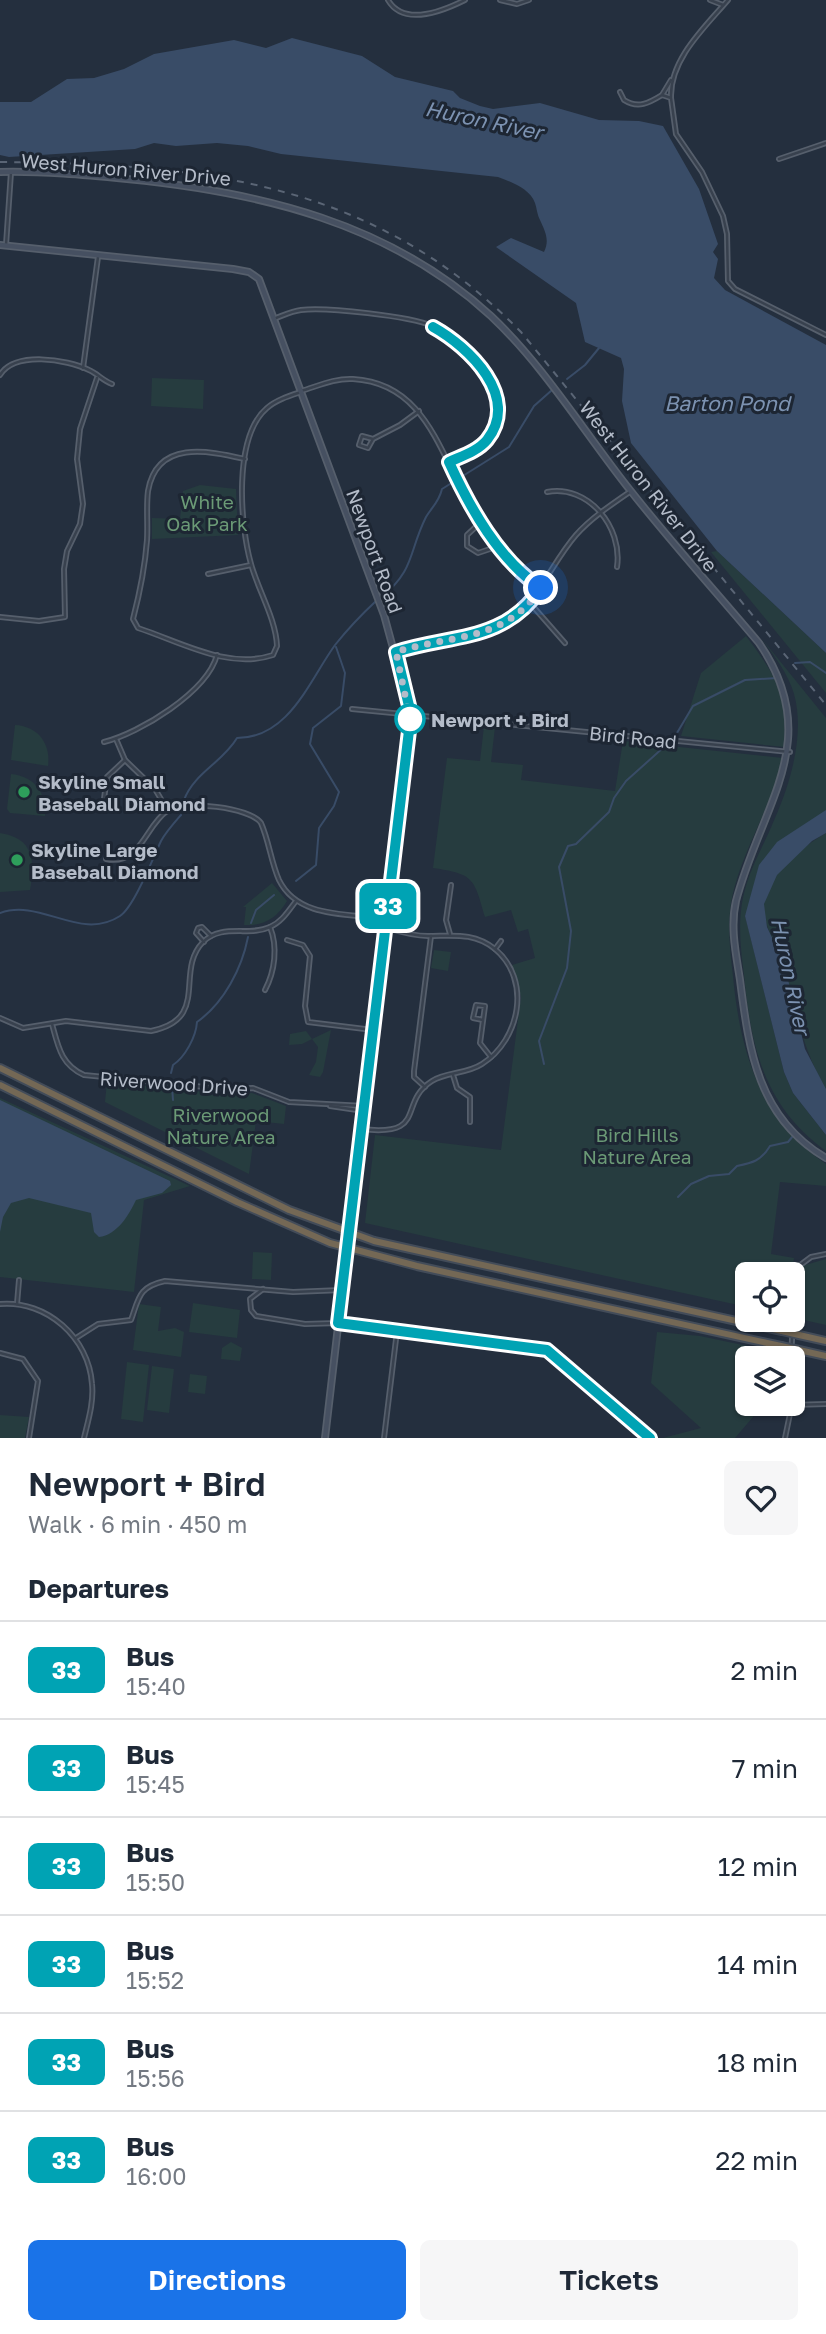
<!DOCTYPE html>
<html lang="en">
<head>
<meta charset="utf-8">
<style>
  body { margin:0; font-family:"Golos Text",sans-serif; background:#f6f6f7; color:#1f2937; height:100vh; display:flex; flex-direction:column; font-size:26px; white-space:nowrap }
  * { box-sizing:border-box; margin:0 }
  p { font-size:23px; color:#747a83 }
  .icon { flex:none; width:38px; height:38px; fill:none; stroke:currentColor; stroke-width:2; stroke-linecap:round; stroke-linejoin:round }
  .map { position:relative; height:1438px; overflow:hidden }
  .sheet { display:flex; flex-direction:column; background:#fff; flex:1 }
  .sheet>* { flex:none }
  .badge { padding:0 14px; border-radius:10px; font-size:24px; line-height:46px }
  .controls { position:absolute; left:735px; top:1262px; display:grid; gap:14px }
  .controls a { display:grid; place-items:center; width:70px; height:70px; border-radius:10px; background:#fff; box-shadow:0 2px 5px #0004; font-size:35px }
  .you { position:absolute; width:35px; height:35px; margin:-18px; border:5px solid #fff; border-radius:50%; background:#1a73e8; box-shadow:0 0 0 10px #1a73e833 }
  .map>.badge { position:absolute; translate:-50% -50%; box-shadow:0 0 0 4px #fff }
  h2 { padding:0 28px; font-size:26px; line-height:63px }
  .round { display:grid; place-items:center; flex:none; width:74px; height:74px; border-radius:10px; background:#f6f6f7 }
  .overview { display:flex; align-items:center; justify-content:space-between; height:119px; padding:0 28px }
  h1 { font-size:33px; font-weight:600; line-height:52px }
  .action { display:flex; gap:14px; margin-top:auto; padding:14px 28px }
  .action a { flex:1; height:80px; border-radius:10px; background:#1a73e8; color:#fff; font-size:28px; font-weight:600; line-height:80px; text-align:center }
  .action a+a { background:#f6f6f7; color:#1f2937 }
  ul { padding:0; list-style:none }
  li { display:flex; align-items:center; gap:21px; height:98px; padding:0 28px; border-top:2px solid #e0e1e3 }
  li div { flex:1 }
  li b { display:block; font-size:26px }
  li em { font-style:normal }
  li .badge { min-width:77px; font-weight:700; text-align:center }
  .map>svg:first-child { display:block }
  .green { fill:#263c3f }
  .water { fill:#394c67 }
  .lines { fill:none; stroke-linecap:round; stroke-linejoin:round }
  .stream { stroke:#394c67; stroke-width:2 }
  .street-casing { stroke:#565f6c; stroke-width:6 }
  .secondary-casing { stroke:#565f6c; stroke-width:8 }
  .highway-casing { stroke:#434c59; stroke-width:10 }
  .street { stroke:#38414e; stroke-width:2.5 }
  .secondary { stroke:#465061; stroke-width:4.5 }
  .highway { stroke:#746855; stroke-width:6 }
  .rail { stroke:#5a6575; stroke-width:2; stroke-dasharray:7 7; stroke-linecap:butt }
  .secondary-bridge-casing { stroke:#565f6c; stroke-width:8; stroke-linecap:butt }
  .highway-bridge-casing { stroke:#434c59; stroke-width:10; stroke-linecap:butt }
  .secondary-bridge { stroke:#465061; stroke-width:4.5 }
  .highway-bridge { stroke:#746855; stroke-width:6 }
  .line-casing { stroke:#fff; stroke-width:16 }
  .line { stroke:#00a3b4; stroke-width:10 }
  .walk { stroke:#b4bcc9; stroke-width:7; stroke-dasharray:0 12.6 }
  .stop-dot { fill:#fff; stroke:#00a3b4; stroke-width:3.5 }
  .leisure-dot { fill:#2e9e5b; stroke:#1d2633; stroke-width:2.5 }
  .labels { text-anchor:middle; dominant-baseline:central; stroke-width:6; stroke-linejoin:round; paint-order:stroke }
  .street-label { font-size:19px; fill:#b4bcc9; stroke:#1d2633 }
  .park-label { font-size:19px; fill:#6b9a76; stroke:#1d2633 }
  .stop-label { font-size:19px; font-weight:bold; fill:#b4bcc9; stroke:#1d2633; text-anchor:start }
  .poi-label { font-size:19px; font-weight:bold; fill:#b4bcc9; stroke:#1d2633; text-anchor:start }
  .water-label { font-size:21px; font-style:italic; fill:#7c92b1; stroke:#1d2633 }
</style>
</head>
<body>
<div class="map">
<svg width="826" height="1438" viewBox="0 0 826 1438">
  <rect width="100%" height="100%" fill="#242f3e"/>
  <!-- green -->
  <g class="green">
    <path d="M152 378 204 380 203 409 151 406Z"/>
    <path d="M200 485 236 489 238 535 152 539V518L180 519 183 491Z"/>
    <path d="M717 551 826 653V693L711 552Z"/>
    <path d="M746 636C777 677 788 695 784 747L681 736 701 673Z"/>
    <path d="M762 639 826 718V810L745 915 784 1072 793 1093 826 1135V1151C764 1106 751 1047 744 975 740 944 737 916 746 886 753 862 766 841 775 818 791 782 805 733 794 694 788 673 774 656 762 639Z"/>
    <path d="M15 725C38 726 51 744 48 766L11 760Z"/>
    <path d="M484 726 495 727 491 762 523 765 521 780 615 791 623 741 783 758C772 804 749 839 736 882 726 914 729 943 733 976 740 1052 760 1120 826 1164V1186L780 1182 771 1254 794 1258 792 1274H747V1307L365 1223 375 1135 501 1150 521 997 512 965 535 958 528 929 518 932 511 910 485 917C474 878 474 874 433 868L447 758 480 761Z"/>
    <path d="M11 774C34 776 47 793 45 816L10 813 7 809Z"/>
    <path d="M0 833C34 838 35 861 30 890L0 892Z"/>
    <path d="M826 833V1089C801 1047 797 1011 784 966 778 945 763 928 764 905 766 875 802 847 826 833Z"/>
    <path d="M272 883 287 901C277 918 264 926 244 925L246 907H243Z"/>
    <path d="M434 950 451 952 448 971 431 968Z"/>
    <path d="M331 1030 323 1072 320 1077 309 1075 316 1062 318 1047 312 1039 302 1044 289 1045 290 1034 306 1031 312 1039Z"/>
    <path d="M107 1082 225 1094 252 1093 286 1106 284 1124 256 1121 249 1174 105 1102Z"/>
    <path d="M0 1098 190 1186 144 1200 134 1292 0 1277Z"/>
    <path d="M253 1252 272 1253 271 1280 252 1279Z"/>
    <path d="M826 1259V1325L795 1318 802 1266Z"/>
    <path d="M193 1303 240 1310 237 1338 189 1332Z"/>
    <path d="M139 1304 161 1307 158 1331 175 1328 184 1332 181 1357 133 1350Z"/>
    <path d="M657 1332 700 1336 785 1354V1358H747V1404H755L753 1417 735 1438H663L701 1428 651 1383Z"/>
    <path d="M231 1342 242 1348 240 1361 221 1359 222 1348Z"/>
    <path d="M127 1362 149 1365 143 1422 121 1419Z"/>
    <path d="M152 1366 174 1369 169 1413 147 1410Z"/>
    <path d="M190 1374 207 1376 205 1394 188 1392Z"/>
    <path d="M0 1415 29 1417 25 1438H0Z"/>
  </g>
  <!-- water -->
  <g class="water">
    <path d="M292 38 362 56 395 77 453 91 460 98 480 106 493 109 540 103 599 120 639 121 663 126 699 189 718 244 713 252 718 259 714 278 725 290 826 345V653L717 551 631 443 622 401 624 369 621 358 585 342 576 303 496 247 511 238 544 252C550 240 545 231 540 220 537 214 537 209 535 203 530 189 512 182 498 177L281 154 248 146 217 143 176 146 154 143 135 149 9 157 0 155V102H31L67 79 94 78 124 69 154 54 234 40 266 48Z"/>
    <path d="M826 810V833L812 841 777 875 764 904 767 927 784 963 805 1049 826 1089V1135L793 1093 784 1072 745 916 759 865 777 842Z"/>
    <path d="M0 1100 170 1181 171 1185 162 1193 136 1200C129 1215 117 1235 99 1237L94 1232 91 1213 29 1198 11 1203 3 1217 0 1232Z"/>
  </g>
  <g class="lines">
    <!-- stream -->
    <g class="stream">
      <path d="M567 379 585 365 599 348"/>
      <path d="M381 598C416 568 408 553 426 517 432 507 439 502 442 489L509 447 534 406 552 390"/>
      <path d="M795 663 810 662 826 673"/>
      <path d="M184 800C194 773 223 762 237 738 289 738 309 681 335 645 347 630 362 614 376 601"/>
      <path d="M296 881 316 865 319 828 334 806 339 792 310 744 313 728 341 706 345 673 336 647"/>
      <path d="M0 913C41 898 80 942 120 916 134 907 153 858 161 841 166 832 174 823 181 815"/>
      <path d="M251 923 256 910 274 895"/>
      <path d="M544 1064 539 1041 567 968 571 931 559 867 568 846 576 844 609 812 614 798 626 781 674 738 693 706 745 680 777 678"/>
      <path d="M171 1073 173 1065C185 1057 196 1037 197 1022 224 1003 242 968 248 937"/>
      <path d="M172 1087 173 1100"/>
      <path d="M678 1197 691 1184 709 1176 729 1174 737 1166C752 1163 761 1161 770 1146L788 1142 793 1136"/>
    </g>
    <!-- street casing -->
    <g class="street-casing">
      <g id="street">
        <path d="M388 0C404 27 443 11 465 0"/>
        <path d="M500 0 517 4 529 0"/>
        <path d="M710 0 723 5"/>
        <path d="M620 92 624 100C638 109 649 103 662 95L671 98 676 134 702 172 723 216 727 234 728 281 735 289 826 335"/>
        <path d="M662 95 671 80"/>
        <path d="M671 97C670 59 705 27 728 0"/>
        <path d="M779 159 826 143"/>
        <path d="M6 245 11 172"/>
        <path d="M276 318C284 315 292 311 301 310 327 307 409 316 433 326 451 335 464 350 477 365 515 409 498 440 449 462"/>
        <path d="M83 368 98 257"/>
        <path d="M0 375C15 351 66 359 89 370 98 374 102 380 112 384"/>
        <path d="M301 391C318 386 335 378 353 379 423 383 438 448 467 499 486 531 510 567 541 588"/>
        <path d="M373 439 368 448 359 445 362 436 373 439 400 425 419 411"/>
        <path d="M245 459C209 451 157 439 148 491 146 507 148 524 147 540 145 567 140 592 133 619L138 628C181 642 228 670 273 655L277 646C276 619 258 590 251 564 240 525 233 437 267 408 276 400 289 396 301 392"/>
        <path d="M547 492C588 484 623 527 617 567"/>
        <path d="M481 522 467 535V546L478 553 499 546"/>
        <path d="M208 574 251 565"/>
        <path d="M530 603 565 643"/>
        <path d="M0 617 39 621 65 617 64 569 67 551 80 524 83 504 77 459 80 429 97 378"/>
        <path d="M396 652C431 640 467 643 500 625 539 604 549 566 576 535 591 518 612 504 631 491"/>
        <path d="M352 709 790 752"/>
        <path d="M116 739 125 760 155 789 168 811"/>
        <path d="M104 742C140 733 207 692 217 655"/>
        <path d="M103 806 107 777 125 760"/>
        <path d="M106 859C141 866 145 826 167 811 185 800 250 807 261 823 269 841 271 862 279 880 298 919 349 913 386 919"/>
        <path d="M450 934 446 920 451 885"/>
        <path d="M287 940 303 945 310 956 305 1006 308 1022 373 1030"/>
        <path d="M204 942 196 933 198 928 202 927 211 936"/>
        <path d="M495 949 501 941"/>
        <path d="M265 990C275 971 278 947 270 927"/>
        <path d="M0 1018 23 1028 66 1021 151 1031C211 1019 174 972 203 942 222 923 248 937 270 927 282 922 289 910 296 901"/>
        <path d="M483 1020 473 1018 476 1005 485 1006 480 1043 491 1057"/>
        <path d="M52 1024C58 1046 61 1065 84 1075L225 1089 253 1088 289 1102 364 1106"/>
        <path d="M453 1075 457 1088 470 1097V1122"/>
        <path d="M425 1087 414 1077V1071L431 936"/>
        <path d="M330 1106 364 1111"/>
        <path d="M361 1129C429 1137 397 1103 432 1081 446 1072 467 1074 482 1064 520 1040 532 980 495 949 474 932 453 936 428 936 414 936 400 932 387 928"/>
        <path d="M263 1289 250 1299 251 1310 256 1316 305 1324 339 1323"/>
        <path d="M0 1304C47 1300 89 1338 92 1384 94 1402 88 1421 84 1438"/>
        <path d="M17 1304 19 1280"/>
        <path d="M793 1318 799 1266 811 1257 826 1254"/>
        <path d="M76 1338 98 1324 131 1320C139 1298 138 1287 165 1281L293 1292 342 1290"/>
        <path d="M0 1353 23 1359 38 1381 29 1438"/>
        <path d="M791 1358 793 1320"/>
        <path d="M792 1405 826 1404"/>
        <path d="M384 1438 397 1331"/>
        <path d="M785 1438 792 1404"/>
      </g>
    </g>
    <!-- secondary casing -->
    <g class="secondary-casing">
      <g id="secondary">
        <path d="M0 172C42 171 85 175 127 179 260 192 390 223 491 316 545 367 584 432 630 490 671 542 716 592 759 643 826 740 761 805 736 901 730 927 736 954 740 980 749 1051 758 1118 826 1158"/>
        <path d="M0 245 233 269 249 272 259 279 384 615 411 714 350 1224"/>
        <path d="M339 1323 547 1350 650 1438"/>
        <path d="M325 1438 346 1258"/>
      </g>
    </g>
    <!-- highway casing -->
    <g class="highway-casing">
      <g id="highway">
        <path d="M0 1068 289 1210 374 1241 782 1331"/>
        <path d="M0 1085 237 1202 330 1243 417 1266 781 1346"/>
        <path d="M799 1335 826 1341"/>
        <path d="M799 1350 826 1356"/>
      </g>
    </g>
    <!-- street -->
    <use href="#street" class="street"/>
    <!-- secondary -->
    <use href="#secondary" class="secondary"/>
    <!-- highway -->
    <use href="#highway" class="highway"/>
    <!-- rail -->
    <path class="rail" d="M0 162C202 164 373 181 521 332L826 705"/>
    <!-- secondary-bridge casing -->
    <g class="secondary-bridge-casing">
      <path id="secondary-bridge" d="M346 1258 350 1224"/>
    </g>
    <!-- highway-bridge casing -->
    <g class="highway-bridge-casing">
      <g id="highway-bridge">
        <path d="M782 1331 799 1335"/>
        <path d="M781 1346 799 1350"/>
      </g>
    </g>
    <!-- secondary-bridge -->
    <use href="#secondary-bridge" class="secondary-bridge"/>
    <!-- highway-bridge -->
    <use href="#highway-bridge" class="highway-bridge"/>
  </g>
  <g class="lines">
    <!-- line casing -->
    <g class="line-casing">
      <path id="line" d="M433 327C469 347 521 397 487 440 478 451 462 456 449 462 470 508 499 560 541 588 504 643 451 634 396 652L411 714 338 1323 547 1350 650 1438"/>
    </g>
    <!-- line -->
    <use href="#line" class="line"/>
    <!-- walk -->
    <path class="walk" d="M410 719 396 652C451 634 504 643 541 588"/>
  </g>
  <!-- markers -->
  <circle class="stop-dot" cx="410" cy="719" r="14"/>
  <g class="leisure-dot">
    <circle cx="24" cy="792" r="7"/>
    <circle cx="17" cy="860" r="7"/>
  </g>
  <g class="labels">
    <!-- street labels -->
    <g class="street-label">
      <text transform="translate(126 169) rotate(5)">West Huron River Drive</text>
      <text transform="translate(649 486) rotate(52)">West Huron River Drive</text>
      <text transform="translate(375 551) rotate(70)">Newport Road</text>
      <text transform="translate(633 737) rotate(6)">Bird Road</text>
      <text transform="translate(174 1083) rotate(4)">Riverwood Drive</text>
    </g>
    <!-- park labels -->
    <g class="park-label">
      <text x="207" y="501">White<tspan x="207" dy="22">Oak Park</tspan></text>
      <text x="221" y="1114">Riverwood<tspan x="221" dy="22">Nature Area</tspan></text>
      <text x="637" y="1134">Bird Hills<tspan x="637" dy="22">Nature Area</tspan></text>
    </g>
    <!-- stop labels -->
    <g class="stop-label">
      <text x="431" y="719">Newport + Bird</text>
    </g>
    <!-- poi labels -->
    <g class="poi-label">
      <text x="38" y="781">Skyline Small<tspan x="38" dy="22">Baseball Diamond</tspan></text>
      <text x="31" y="849">Skyline Large<tspan x="31" dy="22">Baseball Diamond</tspan></text>
    </g>
    <!-- water labels -->
    <g class="water-label">
      <text transform="translate(484 120) rotate(12)">Huron River</text>
      <text x="727" y="403">Barton Pond</text>
      <text transform="translate(791 976) rotate(78)">Huron River</text>
    </g>
  </g>
</svg>
<div class="controls">
<a><svg class="icon" aria-label="locate" viewBox="0 0 24 24"><circle cx="12" cy="12" r="6"/><path d="M12 2v4M12 18v4M2 12h4M18 12h4"/></svg></a>
<a><svg class="icon" aria-label="layers" viewBox="0 0 24 24"><path d="M12 4l9 5-9 5-9-5zM3 14l9 5 9-5"/></svg></a>
</div>
<div class="you" style="left:541px;top:588px"></div>
<b class="badge" style="left:388px;top:906px;background:#00a3b4;color:#fff">33</b>
</div>
<section class="sheet">
<div class="overview"><div><h1>Newport + Bird</h1><p>Walk · 6 min · 450 m</p></div><a class="round"><svg class="icon" aria-label="heart" viewBox="0 0 24 24"><path d="M12 20l-8-8c-3-5 5-10 8-4 3-6 11-1 8 4z"/></svg></a></div>
<h2>Departures</h2>
<ul>
<li><span class="badge" style="background:#00a3b4;color:#fff">33</span><div><b>Bus</b><p>15:40</p></div><em>2 min</em></li>
<li><span class="badge" style="background:#00a3b4;color:#fff">33</span><div><b>Bus</b><p>15:45</p></div><em>7 min</em></li>
<li><span class="badge" style="background:#00a3b4;color:#fff">33</span><div><b>Bus</b><p>15:50</p></div><em>12 min</em></li>
<li><span class="badge" style="background:#00a3b4;color:#fff">33</span><div><b>Bus</b><p>15:52</p></div><em>14 min</em></li>
<li><span class="badge" style="background:#00a3b4;color:#fff">33</span><div><b>Bus</b><p>15:56</p></div><em>18 min</em></li>
<li><span class="badge" style="background:#00a3b4;color:#fff">33</span><div><b>Bus</b><p>16:00</p></div><em>22 min</em></li>
</ul>
<div class="action"><a>Directions</a><a>Tickets</a></div>
</section>
</body>
</html>
